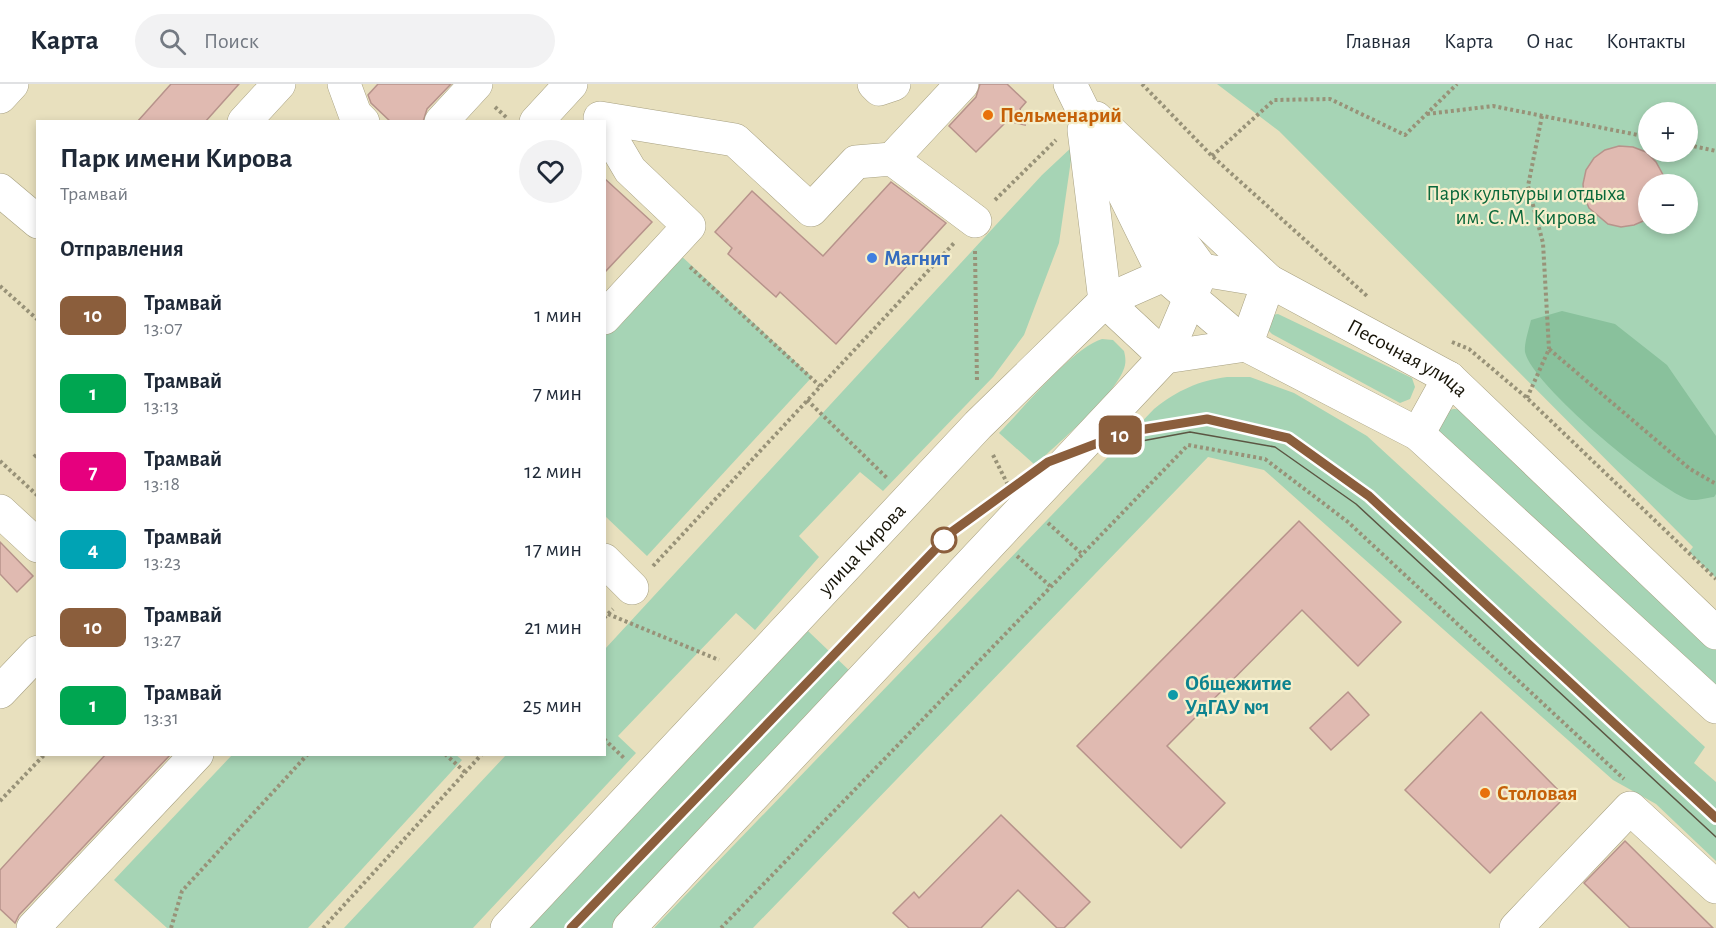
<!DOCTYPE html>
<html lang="ru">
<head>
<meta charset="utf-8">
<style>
  body { margin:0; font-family:"Alegreya Sans",sans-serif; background:#f2f2f3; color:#1f2937; height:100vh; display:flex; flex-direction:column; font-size:22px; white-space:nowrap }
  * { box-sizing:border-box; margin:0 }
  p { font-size:20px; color:#747a83 }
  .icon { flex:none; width:33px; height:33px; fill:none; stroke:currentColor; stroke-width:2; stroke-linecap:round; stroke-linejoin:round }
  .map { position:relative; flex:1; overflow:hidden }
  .panel { position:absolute; left:36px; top:36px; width:570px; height:636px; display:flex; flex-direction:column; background:#fff; border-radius:0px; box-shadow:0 3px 9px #0003 }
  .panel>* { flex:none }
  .badge { padding:0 12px; border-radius:9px; font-size:21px; line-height:39px }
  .buttons { position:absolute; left:1638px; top:18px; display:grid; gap:12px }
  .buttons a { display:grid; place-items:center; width:60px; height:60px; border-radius:50%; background:#fff; box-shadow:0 3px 9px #0003; font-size:30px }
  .map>.badge { position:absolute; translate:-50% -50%; box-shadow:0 0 0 3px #fff }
  h2 { padding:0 24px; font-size:22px; line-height:54px }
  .round { display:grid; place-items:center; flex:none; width:63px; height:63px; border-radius:32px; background:#f2f2f3 }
  .head { display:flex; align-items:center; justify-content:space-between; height:102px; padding:0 24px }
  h1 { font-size:28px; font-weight:700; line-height:45px }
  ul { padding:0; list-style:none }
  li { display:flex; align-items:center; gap:18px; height:78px; padding:0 24px }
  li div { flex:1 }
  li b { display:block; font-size:22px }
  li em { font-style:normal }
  li .badge { min-width:66px; font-weight:700; text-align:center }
  header { display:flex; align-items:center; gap:36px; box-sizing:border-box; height:84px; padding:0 30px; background:#fff; border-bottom:2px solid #e0e1e3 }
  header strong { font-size:28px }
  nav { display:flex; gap:33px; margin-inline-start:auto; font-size:21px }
  .search { width:420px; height:54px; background:#f2f2f3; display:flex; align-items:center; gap:15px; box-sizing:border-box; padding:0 21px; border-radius:33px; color:#747a83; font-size:22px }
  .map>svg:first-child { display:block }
  .green { fill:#a6d4b5; fill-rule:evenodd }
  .forest { fill:#89c19c }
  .building { fill:#e0bab1; stroke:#b7938b; stroke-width:1.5 }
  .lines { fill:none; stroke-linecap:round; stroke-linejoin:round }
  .minor-casing { stroke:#a7a080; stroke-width:34 }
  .major-casing { stroke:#a7a080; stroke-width:34 }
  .path { stroke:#989278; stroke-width:4; stroke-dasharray:3 3; stroke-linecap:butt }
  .minor { stroke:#fff; stroke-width:33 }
  .major { stroke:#fff; stroke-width:33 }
  .tram { stroke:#5b5643; stroke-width:1.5 }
  .line-casing { stroke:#fff; stroke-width:14 }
  .line { stroke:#8b5e3c; stroke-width:9 }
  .food-dot { fill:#e8710a; stroke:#f5eecb; stroke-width:2 }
  .shop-dot { fill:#3f7fe0; stroke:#f5eecb; stroke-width:2 }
  .stop-dot { fill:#fff; stroke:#8b5e3c; stroke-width:3 }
  .culture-dot { fill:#0f9aa8; stroke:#f5eecb; stroke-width:2 }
  .labels { text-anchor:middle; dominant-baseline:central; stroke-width:4.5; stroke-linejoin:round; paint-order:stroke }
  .food-label { font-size:21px; font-weight:bold; fill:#c56008; stroke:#f5eecb; text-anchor:start }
  .park-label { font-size:21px; fill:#0a683b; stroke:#f5eecb }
  .shop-label { font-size:21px; font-weight:bold; fill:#366cbe; stroke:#f5eecb; text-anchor:start }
  .street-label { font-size:21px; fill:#161307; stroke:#f5eecb }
  .culture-label { font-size:21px; font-weight:bold; fill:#0d838f; stroke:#f5eecb; text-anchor:start }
</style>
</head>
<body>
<header>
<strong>Карта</strong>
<div class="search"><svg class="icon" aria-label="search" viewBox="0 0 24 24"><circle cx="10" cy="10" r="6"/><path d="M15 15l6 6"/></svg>Поиск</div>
<nav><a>Главная</a><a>Карта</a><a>О нас</a><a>Контакты</a></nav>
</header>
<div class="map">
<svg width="1716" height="844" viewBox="0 0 1716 844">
  <rect width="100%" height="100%" fill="#e8e0be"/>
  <!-- green -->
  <g class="green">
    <path d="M1217 0H1716V494L1689 468 1693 463 1279 47ZM1648 28H1688V68H1648ZM1648 100H1688V140H1648Z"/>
    <path d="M1073 62 1059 159 1024 251 993 293 883 407 860 388 799 452 819 473 755 546 736 529 618 652 636 669 473 844H344L506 671 604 670 605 565 1042 91Z"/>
    <path d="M678 169 812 293 647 472 605 432 604 249Z"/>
    <path d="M1278 230 1412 294 1415 303 1410 315 1400 319 1272 250 1266 244 1271 231Z"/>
    <path d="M1102 255 1113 256 1124 267C1125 271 1126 276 1125 281 1119 309 1057 360 1035 381L999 349C1023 325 1072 264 1102 255Z"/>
    <path d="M1227 293H1250L1294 309 1367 352 1705 663 1694 679 1716 698V777L1656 720 1613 696 1264 386 1208 373 753 844H654L1154 325C1178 306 1198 297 1227 293Z"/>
    <path d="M1454 325 1467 326 1716 565V606L1438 350 1436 342 1448 326Z"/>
    <path d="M808 547 853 590 613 844H526Z"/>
    <path d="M455 670 462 676 308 844H167L114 796 232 671Z"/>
  </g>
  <!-- forest -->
  <path class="forest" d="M1562 227 1615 240 1667 281 1716 352V410L1714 413C1706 414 1693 418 1687 415 1654 402 1532 301 1525 268 1524 259 1529 245 1531 236Z"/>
  <!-- building -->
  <g class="building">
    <path d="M171 0H239L205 38H137Z"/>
    <path d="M378 0H451L427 25 423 38H391L371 19 368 11Z"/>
    <path d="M980 0H1007L1026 18 1020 25 1025 41 1007 37 976 68 949 42 976 13Z"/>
    <path d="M1619 62 1633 63 1646 68 1656 78 1668 100H1648V135L1634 141 1621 143 1608 140 1589 124 1584 112 1583 100 1586 86 1594 74 1605 66Z"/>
    <path d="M604 94 652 138 604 189Z"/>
    <path d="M891 98 946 139 836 260 780 208 776 213 728 170 732 164 715 148 752 107 823 172Z"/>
    <path d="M1299 437 1401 538 1358 582 1302 526 1167 662 1225 719 1181 764 1077 662Z"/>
    <path d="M0 458 33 492 17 508 0 490Z"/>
    <path d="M1348 608 1369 631 1331 666 1310 644Z"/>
    <path d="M1481 628 1565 713 1490 789 1405 706Z"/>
    <path d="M106 670H171L19 831 15 839 0 825V786Z"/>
    <path d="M1001 731 1090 818 1064 844H1057L1018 806 981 844H909L893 829 914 808 919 814Z"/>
    <path d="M1625 757 1713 844H1630L1584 799Z"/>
  </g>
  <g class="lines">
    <!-- minor casing -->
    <g class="minor-casing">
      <g id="minor">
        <path d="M344 0 355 30 363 38"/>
        <path d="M874 0 879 5 894 0"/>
        <path d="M1070 0 1164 191 1246 261"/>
        <path d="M0 13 12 0"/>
        <path d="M600 34 735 56 811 126 856 78 892 75 975 137"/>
        <path d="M1096 34 1269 197"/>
        <path d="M244 38 279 0"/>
        <path d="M441 38 476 0"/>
        <path d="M536 38 571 0"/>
        <path d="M604 42 630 86 689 142 604 234"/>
        <path d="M1084 46 1105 217"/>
        <path d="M892 75 962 0"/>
        <path d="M1133 91 1202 186 1165 273"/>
        <path d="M0 106 38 138"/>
        <path d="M0 427 38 462"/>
        <path d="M604 476 632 504"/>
        <path d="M0 608 38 568"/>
        <path d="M33 844 197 670"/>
        <path d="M1516 844 1630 724 1716 803"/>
      </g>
    </g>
    <!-- major casing -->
    <g class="major-casing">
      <g id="major">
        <path d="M1105 217 1165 273"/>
        <path d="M1246 261 1418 350 1716 623"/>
        <path d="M1246 261 1269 197"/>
        <path d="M1165 273 1246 261"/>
        <path d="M1418 350 1449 294"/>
        <path id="s1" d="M507 844 978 341 1105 217 1164 191 1202 186 1269 197 1449 294 1716 549"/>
        <path d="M629 844 1165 273"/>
      </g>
    </g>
    <!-- path -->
    <g class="path">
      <path d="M1142 0 1212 72 1368 213"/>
      <path d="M495 23 507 34"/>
      <path d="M1427 30 1493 22 1648 53"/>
      <path d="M1542 32 1528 102 1543 159 1549 265"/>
      <path d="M1688 61 1716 67"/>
      <path d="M1212 72 1274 16 1330 15 1405 51 1457 0"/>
      <path d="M995 116 1056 56"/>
      <path d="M975 167 977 298"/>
      <path d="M690 183 820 302"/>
      <path d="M0 202 38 236"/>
      <path d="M1452 258 1469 265 1527 314 1716 495"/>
      <path d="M1527 314 1549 265 1690 385 1716 400"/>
      <path d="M807 316 888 395"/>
      <path d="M993 371 1007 399"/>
      <path d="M34 373 38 369"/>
      <path d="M0 377 38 412"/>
      <path d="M1048 439 1081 469"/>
      <path d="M1017 472 1050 502"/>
      <path d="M653 482 955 158"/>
      <path d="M608 530 719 576"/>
      <path d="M604 534 613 525"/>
      <path d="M604 655 624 674"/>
      <path d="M445 670 466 689"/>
      <path d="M0 717 45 670"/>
      <path d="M171 844 182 807 308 670"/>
      <path d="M323 844 482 670"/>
      <path d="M721 844 1188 361 1265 375 1348 438 1624 695"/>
    </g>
    <!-- minor -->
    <use href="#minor" class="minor"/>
    <!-- major -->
    <use href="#major" class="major"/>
    <!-- tram -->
    <g class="tram">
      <path d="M1101 367 1115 362 1190 348 1275 363 1356 420 1716 753"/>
      <path d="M571 844 953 447 1048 378 1127 348 1207 335 1288 354 1369 412 1716 734"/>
    </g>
  </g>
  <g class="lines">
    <!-- line casing -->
    <g class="line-casing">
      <path id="line" d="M571 844 953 447 1048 378 1127 348 1207 335 1288 354 1369 412 1716 734"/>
    </g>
    <!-- line -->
    <use href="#line" class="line"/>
  </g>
  <!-- markers -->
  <g class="food-dot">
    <circle cx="988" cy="31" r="6"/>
    <circle cx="1485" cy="709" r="6"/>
  </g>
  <circle class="shop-dot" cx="872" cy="174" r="6"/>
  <circle class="stop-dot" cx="944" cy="456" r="12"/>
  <circle class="culture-dot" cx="1173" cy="611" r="6"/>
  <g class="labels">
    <!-- food labels -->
    <g class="food-label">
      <text x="1000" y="31">Пельменарий</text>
      <text x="1497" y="709">Столовая</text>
    </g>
    <!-- park labels -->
    <g class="park-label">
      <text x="1526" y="109">Парк культуры и отдыха<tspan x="1526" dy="24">им. С. М. Кирова</tspan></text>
    </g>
    <!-- shop labels -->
    <g class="shop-label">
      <text x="884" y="174">Магнит</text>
    </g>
    <!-- street labels -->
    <g class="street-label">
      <text stroke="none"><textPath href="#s1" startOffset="1196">Песочная улица</textPath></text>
      <text stroke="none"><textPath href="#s1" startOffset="519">улица Кирова</textPath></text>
    </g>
    <!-- culture labels -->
    <g class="culture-label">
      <text x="1185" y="599">Общежитие<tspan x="1185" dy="24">УдГАУ №1</tspan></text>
    </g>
  </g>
</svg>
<div class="buttons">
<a>+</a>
<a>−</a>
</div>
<b class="badge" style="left:1120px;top:351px;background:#8b5e3c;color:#fff">10</b>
<section class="panel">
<div class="head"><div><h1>Парк имени Кирова</h1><p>Трамвай</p></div><a class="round"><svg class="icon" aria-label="heart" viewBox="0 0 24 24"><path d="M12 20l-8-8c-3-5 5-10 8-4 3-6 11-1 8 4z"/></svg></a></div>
<h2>Отправления</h2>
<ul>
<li><span class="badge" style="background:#8b5e3c;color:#fff">10</span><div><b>Трамвай</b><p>13:07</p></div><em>1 мин</em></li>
<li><span class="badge" style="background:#00a651;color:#fff">1</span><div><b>Трамвай</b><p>13:13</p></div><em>7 мин</em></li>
<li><span class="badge" style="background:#e6007e;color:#fff">7</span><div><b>Трамвай</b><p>13:18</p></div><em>12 мин</em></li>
<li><span class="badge" style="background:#00a3b4;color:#fff">4</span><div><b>Трамвай</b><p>13:23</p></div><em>17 мин</em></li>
<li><span class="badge" style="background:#8b5e3c;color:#fff">10</span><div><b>Трамвай</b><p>13:27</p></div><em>21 мин</em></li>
<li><span class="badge" style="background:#00a651;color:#fff">1</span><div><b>Трамвай</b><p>13:31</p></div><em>25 мин</em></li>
</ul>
</section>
</div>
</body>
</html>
